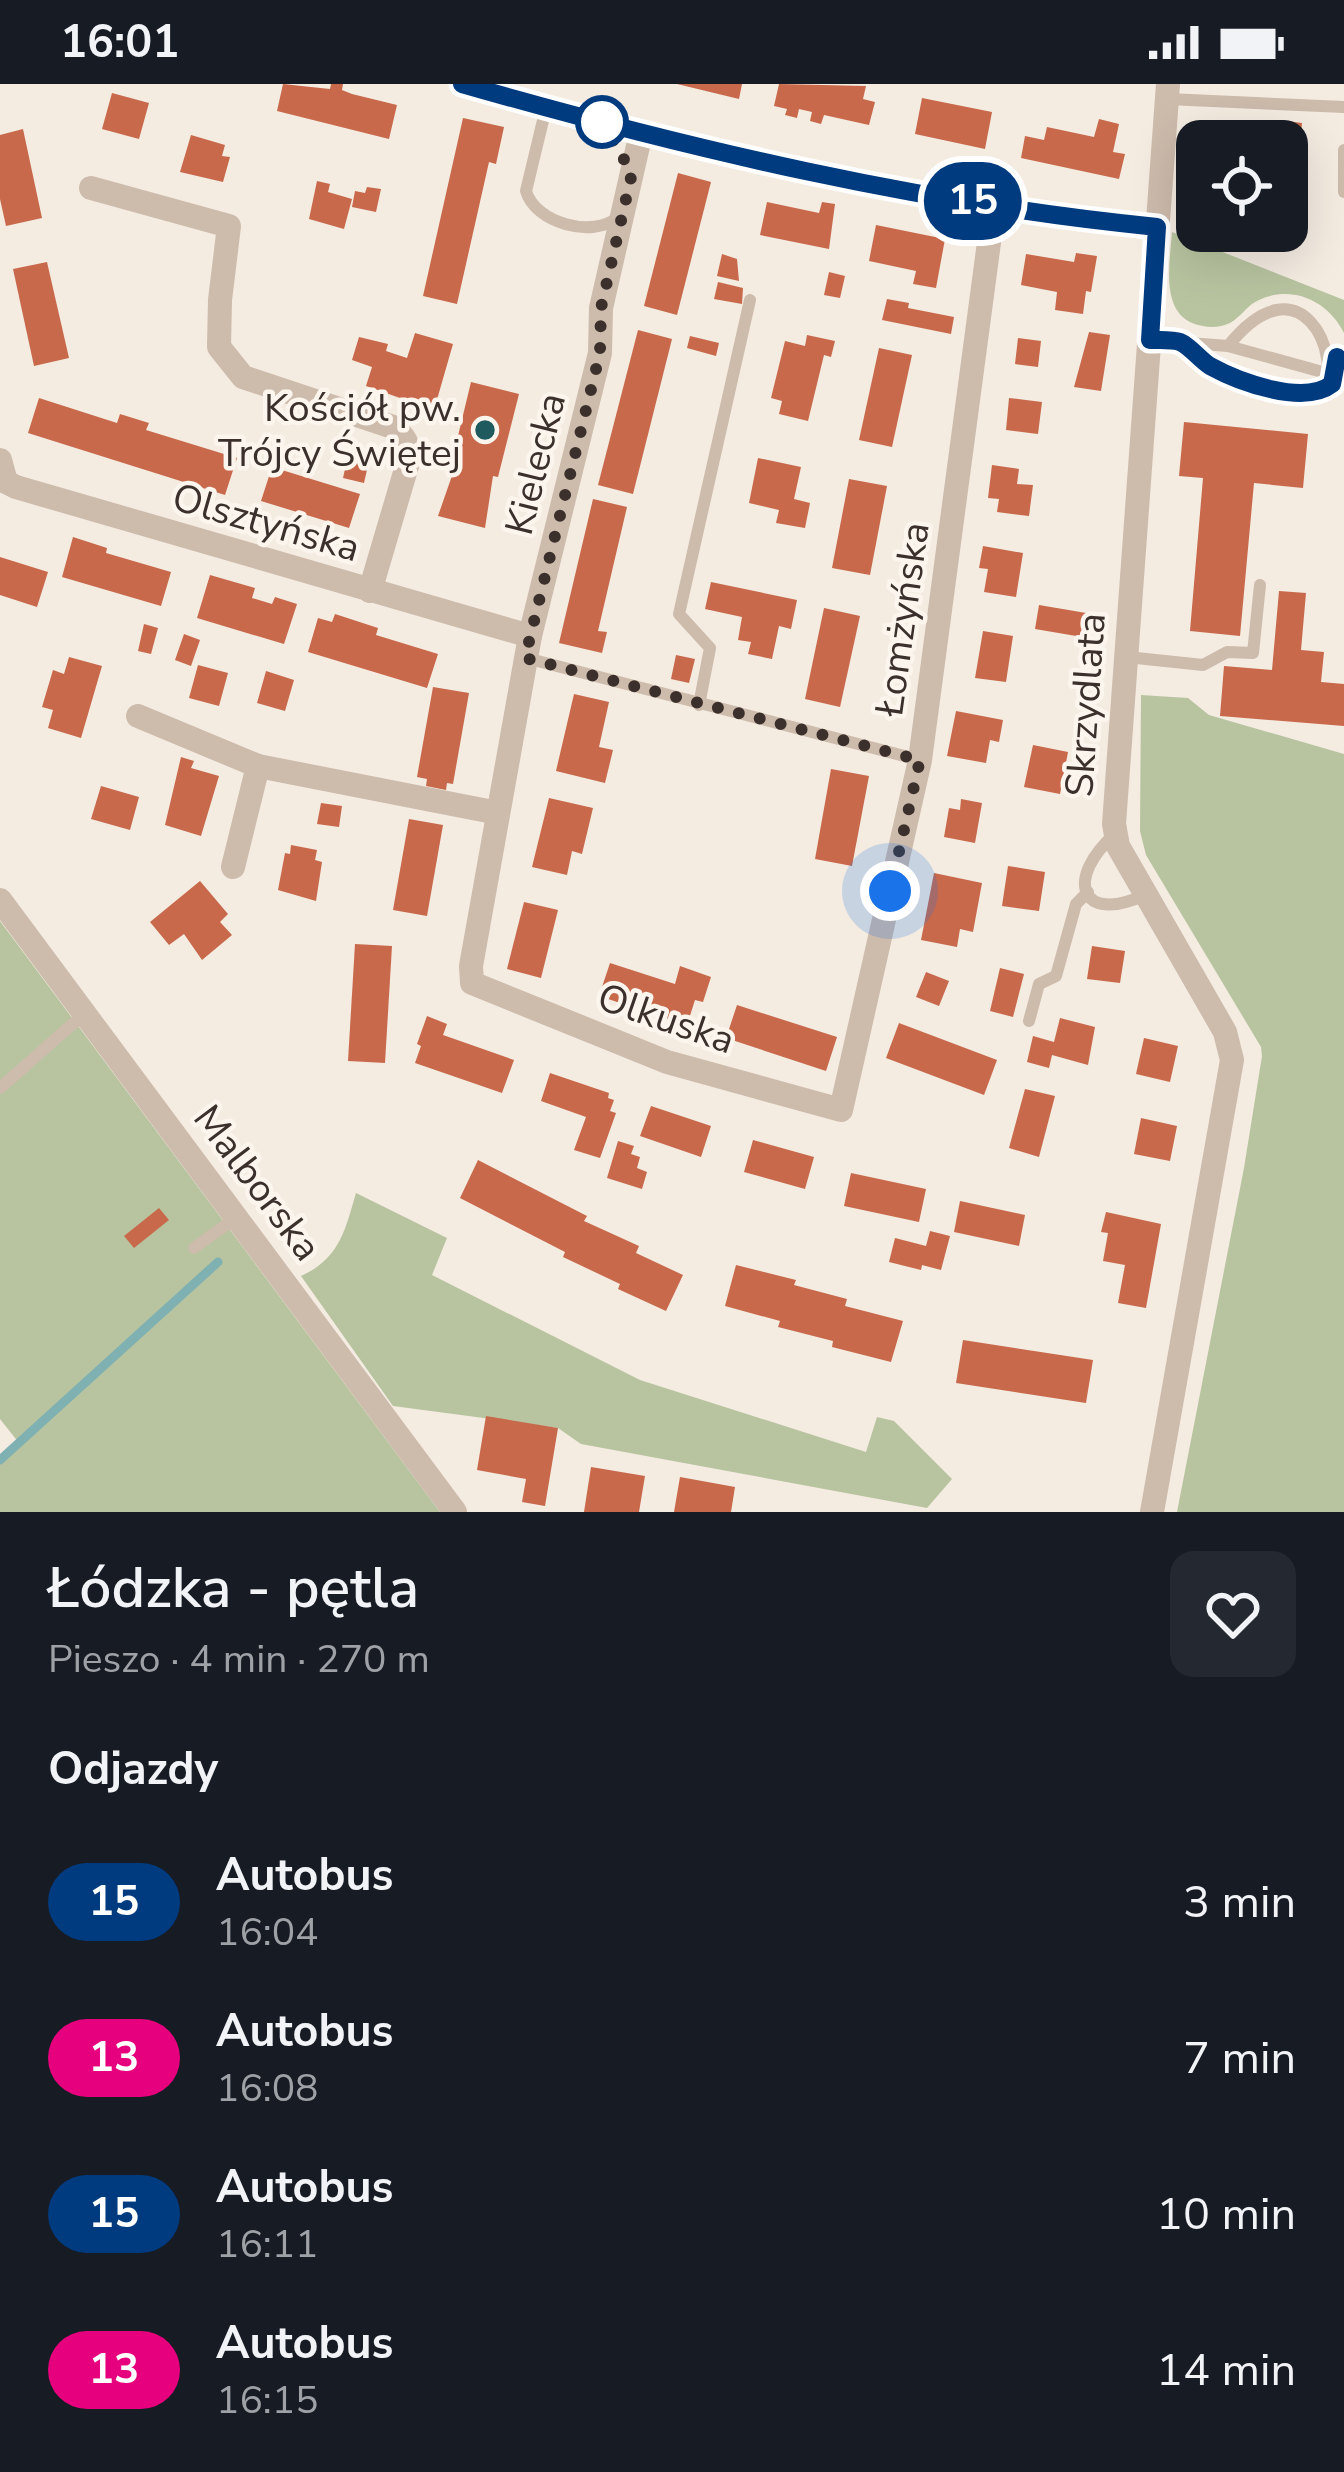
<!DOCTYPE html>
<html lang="pl">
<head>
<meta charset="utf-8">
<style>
  body { margin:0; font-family:"Nunito Sans",sans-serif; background:#242831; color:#f1f3f6; height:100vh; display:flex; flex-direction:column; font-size:45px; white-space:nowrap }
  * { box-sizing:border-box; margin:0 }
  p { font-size:39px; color:#9ea1a6 }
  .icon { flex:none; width:66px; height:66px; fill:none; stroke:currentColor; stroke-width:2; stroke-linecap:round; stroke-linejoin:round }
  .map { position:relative; height:1428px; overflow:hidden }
  .sheet { display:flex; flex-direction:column; background:#171b24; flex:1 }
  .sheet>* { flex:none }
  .badge { padding:0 24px; border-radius:39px; font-size:42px; line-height:78px }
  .buttons { position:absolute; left:1176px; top:36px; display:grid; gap:24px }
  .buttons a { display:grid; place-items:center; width:132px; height:132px; border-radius:24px; background:#171b24; box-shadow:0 12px 48px #0002; font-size:60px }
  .you { position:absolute; width:60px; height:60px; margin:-30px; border:9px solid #fff; border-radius:50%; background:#1a73e8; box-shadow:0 0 0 18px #1a73e833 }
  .map>.badge { position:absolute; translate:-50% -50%; box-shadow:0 0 0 6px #fff }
  h2 { padding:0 48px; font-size:45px; line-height:108px }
  .round { display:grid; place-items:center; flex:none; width:126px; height:126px; border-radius:24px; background:#242831 }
  .overview { display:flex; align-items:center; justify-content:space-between; height:204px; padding:0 48px }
  h1 { font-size:57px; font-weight:600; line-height:90px }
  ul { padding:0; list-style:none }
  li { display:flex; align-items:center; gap:36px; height:156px; padding:0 48px }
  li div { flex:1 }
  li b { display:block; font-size:45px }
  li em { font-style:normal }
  li .badge { min-width:132px; font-weight:700; text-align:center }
  .status { display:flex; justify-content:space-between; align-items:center; height:84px; padding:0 60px; background:#171b24; direction:ltr }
  .status svg { height:33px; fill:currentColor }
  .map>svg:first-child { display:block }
  .green { fill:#b8c4a0 }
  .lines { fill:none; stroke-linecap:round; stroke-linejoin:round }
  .stream { stroke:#7fb0b2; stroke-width:9 }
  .building { fill:#c8694b }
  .service { stroke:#cdbbac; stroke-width:12 }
  .minor { stroke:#cdbbac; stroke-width:24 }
  .line-casing { stroke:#fff; stroke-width:27 }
  .line { stroke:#003b80; stroke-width:18 }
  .walk { stroke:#3b302b; stroke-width:12; stroke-dasharray:0 21.6 }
  .stop-dot { fill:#fff; stroke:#003b80; stroke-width:6 }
  .poi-dot { fill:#1f5a5e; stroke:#fbf5ee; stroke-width:4.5 }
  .labels { text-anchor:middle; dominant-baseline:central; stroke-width:9; stroke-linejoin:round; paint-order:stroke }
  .poi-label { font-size:39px; fill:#3b302b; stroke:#fbf5ee; text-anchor:end }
  .street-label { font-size:39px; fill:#3b302b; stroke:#fbf5ee }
</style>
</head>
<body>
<div class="status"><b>16:01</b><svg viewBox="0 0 49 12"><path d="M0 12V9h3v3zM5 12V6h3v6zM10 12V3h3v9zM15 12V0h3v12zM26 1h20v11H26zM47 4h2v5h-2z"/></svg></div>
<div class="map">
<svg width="1344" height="1428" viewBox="0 0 1344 1428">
  <rect width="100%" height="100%" fill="#f4ebe1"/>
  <!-- green -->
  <g class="green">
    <path d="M1172 148 1344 216V249C1329 218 1293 200 1259 216 1247 221 1241 233 1230 239 1221 243 1212 244 1203 242 1158 235 1170 180 1172 148Z"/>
    <path d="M1141 611 1188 614 1209 631 1344 670V1428H1177L1244 1084 1262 972 1261 963 1146 771 1140 747Z"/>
    <path d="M0 837 440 1428H0V1377L19 1359 0 1335Z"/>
    <path d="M356 1109 447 1154 432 1191 640 1296 866 1368 877 1333 894 1337 952 1395 927 1424 581 1360 558 1344 393 1322 301 1192C339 1175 345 1147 356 1109Z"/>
  </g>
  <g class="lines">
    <!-- stream -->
    <path class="stream" d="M0 1376 218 1178"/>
  </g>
  <!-- building -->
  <g class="building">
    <path d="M283 0 330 5 331 0H343L342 6 352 10 397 21 389 55 277 27Z"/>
    <path d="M677 0H742L739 15Z"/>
    <path d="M779 0 866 2 863 15 875 18 869 41 824 31 821 40 810 37 812 28 799 25 797 34 785 31 787 25 774 22Z"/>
    <path d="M112 9 149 19 139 55 102 45Z"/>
    <path d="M922 14 992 28 985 65 915 50Z"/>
    <path d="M463 34 504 43 496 80 489 78 457 220 423 212Z"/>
    <path d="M1099 35 1119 40 1113 68 1125 70 1119 95 1021 74 1025 52 1044 56 1047 43 1094 53Z"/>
    <path d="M1279 36 1302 39 1300 62 1277 57Z"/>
    <path d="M23 45 42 134 6 142 0 115V51Z"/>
    <path d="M191 51 225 61 222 72 230 73 223 98 180 88Z"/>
    <path d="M678 89 711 98 677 231 644 222Z"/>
    <path d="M317 97 330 100 328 108 352 115 344 145 309 135Z"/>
    <path d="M367 103 381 105 376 128 352 123 355 107 365 109Z"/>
    <path d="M767 118 819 129 822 118 835 120 829 165 760 151Z"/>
    <path d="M876 141 945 155 936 204 913 200 916 187 869 177Z"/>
    <path d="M1076 169 1097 172 1091 208 1086 207 1083 230 1055 226 1057 208 1021 201 1026 170 1074 178Z"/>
    <path d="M722 170 737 175 739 197 717 192Z"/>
    <path d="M47 178 69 274 34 282 13 185Z"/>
    <path d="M829 188 845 192 840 214 824 211Z"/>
    <path d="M718 198 743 204 742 220 714 215Z"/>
    <path d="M887 215 909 219 908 224 954 233 951 250 882 236Z"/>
    <path d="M638 246 672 255 633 410 598 401Z"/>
    <path d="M1089 248 1110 251 1101 307 1074 303Z"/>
    <path d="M415 249 453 260 434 326 366 302 372 283 352 276 359 253 388 260 386 267 407 274Z"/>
    <path d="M807 251 835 257 831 273 824 271 808 337 779 330 782 317 771 314 785 257 805 262Z"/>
    <path d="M690 252 719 259 716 272 687 264Z"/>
    <path d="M1018 254 1041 257 1038 283 1015 280Z"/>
    <path d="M879 264 912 271 892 363 859 356Z"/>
    <path d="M471 298 519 310 498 393 493 392 485 444 438 432 455 383 451 381Z"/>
    <path d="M39 314 117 339 120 330 149 339 146 346 237 374 225 411 28 349Z"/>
    <path d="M1009 314 1042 318 1038 350 1006 346Z"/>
    <path d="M1184 338 1308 350 1303 404 1254 399 1240 552 1190 547 1203 394 1179 392Z"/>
    <path d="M350 362 371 368 364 399 343 394Z"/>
    <path d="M758 374 801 383 794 415 810 419 805 444 776 439 779 426 749 419Z"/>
    <path d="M992 381 1019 385 1017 400 1033 401 1029 432 997 428 999 415 988 414Z"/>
    <path d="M272 383 360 410 349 444 261 417Z"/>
    <path d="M849 395 887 402 870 491 832 484Z"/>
    <path d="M593 415 627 423 598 547 607 548 602 569 559 559Z"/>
    <path d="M73 453 107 464 106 469 171 488 161 522 62 493Z"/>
    <path d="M983 462 1023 469 1016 513 984 508 988 485 979 484Z"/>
    <path d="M0 473 48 488 37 523 0 511Z"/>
    <path d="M210 491 255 504 252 514 272 520 275 513 297 520 284 560 197 534Z"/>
    <path d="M711 498 797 516 791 545 779 542 772 575 748 570 751 558 738 556 742 533 705 525Z"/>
    <path d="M1279 507 1306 509 1301 566 1324 568 1321 598 1344 600V642L1220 632 1224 582 1272 586Z"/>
    <path d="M1039 521 1092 530 1088 554 1035 545Z"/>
    <path d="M824 524 860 532 840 623 805 615Z"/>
    <path d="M335 530 378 544 376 551 438 570 427 604 308 568 318 534 332 538Z"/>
    <path d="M144 540 158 544 151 570 138 567Z"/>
    <path d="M983 547 1013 552 1006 598 975 594Z"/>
    <path d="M184 550 200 556 191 582 175 576Z"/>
    <path d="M676 571 695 575 689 599 671 595Z"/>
    <path d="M69 573 102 582 81 654 48 644 53 626 42 623 53 586 64 590Z"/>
    <path d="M198 581 228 589 219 622 189 614Z"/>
    <path d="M266 587 294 596 285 627 257 619Z"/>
    <path d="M433 603 469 609 453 700 447 699 446 706 426 702 427 695 417 693Z"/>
    <path d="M574 610 609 618 599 663 613 666 605 699 556 687Z"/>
    <path d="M956 627 1003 636 999 658 990 656 986 679 947 672Z"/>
    <path d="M1033 661 1068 668 1060 710 1024 703Z"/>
    <path d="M181 673 194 677 191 684 219 692 201 752 165 741Z"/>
    <path d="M831 685 869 692 852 782 815 775Z"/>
    <path d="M101 702 139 713 130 746 91 735Z"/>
    <path d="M549 714 593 724 582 770 572 767 567 791 532 783Z"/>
    <path d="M961 715 982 719 975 759 944 753 949 724 960 726Z"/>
    <path d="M321 719 342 722 339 743 317 740Z"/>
    <path d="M409 735 443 741 427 832 393 826Z"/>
    <path d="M291 761 317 766 315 776 322 778 316 817 278 806 285 769 290 770Z"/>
    <path d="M1008 782 1045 788 1039 827 1002 822Z"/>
    <path d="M934 789 982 799 973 848 960 845 957 863 921 856Z"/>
    <path d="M200 797 228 830 220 838 232 851 202 876 184 850 169 861 150 838Z"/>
    <path d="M524 818 558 826 541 894 507 885Z"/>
    <path d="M355 860 392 862 385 979 348 977Z"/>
    <path d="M1092 862 1125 867 1120 899 1087 895Z"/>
    <path d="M610 879 675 900 680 882 711 893 703 918 695 916 687 941 599 912Z"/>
    <path d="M1000 884 1024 890 1013 933 990 927Z"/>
    <path d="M926 888 949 897 939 922 916 913Z"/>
    <path d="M737 921 837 953 826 987 726 954Z"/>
    <path d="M427 932 447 940 443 951 514 976 502 1009 415 979 421 962 417 960Z"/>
    <path d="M1060 934 1095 943 1088 981 1052 971 1049 984 1027 978 1033 952 1054 958Z"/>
    <path d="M899 939 997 976 984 1011 886 974Z"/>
    <path d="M1144 954 1178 962 1170 998 1136 990Z"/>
    <path d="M550 989 609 1009 608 1014 614 1016 610 1027 616 1029 600 1074 574 1066 586 1033 541 1017Z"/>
    <path d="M1025 1005 1055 1012 1039 1073 1009 1064Z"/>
    <path d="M651 1022 711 1042 701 1073 640 1052Z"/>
    <path d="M1141 1034 1177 1042 1170 1077 1134 1070Z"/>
    <path d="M753 1056 814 1073 805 1105 744 1088Z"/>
    <path d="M618 1057 634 1062 631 1070 640 1073 637 1084 647 1088 642 1105 607 1094Z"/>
    <path d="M478 1076 587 1132 584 1137 639 1162 636 1169 683 1191 666 1227 618 1205 620 1200 563 1173 565 1168 460 1114Z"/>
    <path d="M851 1089 926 1105 919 1138 844 1122Z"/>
    <path d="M960 1117 1025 1131 1019 1162 954 1148Z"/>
    <path d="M159 1124 169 1136 134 1164 124 1152Z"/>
    <path d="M1106 1128 1161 1140 1146 1224 1118 1219 1125 1181 1103 1177 1108 1149 1101 1148Z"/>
    <path d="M930 1147 950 1152 941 1186 922 1181 921 1186 889 1178 895 1154 926 1162Z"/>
    <path d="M736 1181 796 1196 794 1201 847 1215 845 1222 903 1237 891 1278 832 1263 833 1257 778 1243 780 1237 725 1222Z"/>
    <path d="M963 1256 1093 1276 1086 1319 956 1299Z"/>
    <path d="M486 1332 558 1344 545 1422 522 1418 526 1395 477 1386Z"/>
    <path d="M591 1383 645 1392 639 1428H584Z"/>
    <path d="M680 1393 735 1403 731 1428H674Z"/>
  </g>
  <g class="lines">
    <!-- service -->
    <g class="service">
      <path d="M1168 15 1344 23"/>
      <path d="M546 24 526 107C535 139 593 155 618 133"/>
      <path d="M1344 66V108"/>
      <path d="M1150 256 1228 262 1344 294"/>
      <path d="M1183 258C1214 291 1276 315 1322 307 1344 274 1301 171 1228 262"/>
      <path d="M1127 573 1203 581 1227 568 1253 569 1260 501"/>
      <path d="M526 574 920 676"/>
      <path d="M699 621 710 564 679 530 750 216"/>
      <path d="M1115 750C1065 794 1079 841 1145 811"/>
      <path d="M1029 937 1039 900 1056 892 1076 820 1088 808"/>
      <path d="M0 1004 84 930"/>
      <path d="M194 1164 237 1133"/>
    </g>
    <!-- minor -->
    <g class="minor">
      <path d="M462 0C690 64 922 119 1157 143"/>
      <path d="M641 49 601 224 600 269 530 552 471 882 472 899 667 978 841 1026 920 676 994 121"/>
      <path d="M91 104 229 142 220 216 219 263 243 293 393 343C405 353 409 359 409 375L370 507"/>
      <path d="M0 376 6 398 16 403 530 552"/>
      <path d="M138 632 258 682 498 729"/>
      <path d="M233 783 258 682"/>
      <path d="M0 816 455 1428"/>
      <path d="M1152 1428 1232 976 1225 948 1118 762 1114 740 1168 0"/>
    </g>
  </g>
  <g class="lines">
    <!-- line casing -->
    <g class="line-casing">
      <path id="line" d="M462 0C689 65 922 120 1157 143L1150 256C1159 256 1172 255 1180 258 1190 262 1200 276 1210 282 1239 298 1304 322 1332 300L1337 273"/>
    </g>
    <!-- line -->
    <use href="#line" class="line"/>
    <!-- walk -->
    <path class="walk" d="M602 38 632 89 601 224 600 269 525 574 920 676 890 807"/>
  </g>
  <!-- markers -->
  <circle class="stop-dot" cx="602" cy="38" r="24"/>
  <circle class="poi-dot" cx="485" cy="346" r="12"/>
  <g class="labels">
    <!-- poi labels -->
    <g class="poi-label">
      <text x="461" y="324">Kościół pw.<tspan x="461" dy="45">Trójcy Świętej</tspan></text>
    </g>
    <!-- street labels -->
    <g class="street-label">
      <text transform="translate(536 380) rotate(-76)">Kielecka</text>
      <text transform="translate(266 439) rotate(16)">Olsztyńska</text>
      <text transform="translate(903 535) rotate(-82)">Łomżyńska</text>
      <text transform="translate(1086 621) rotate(-86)">Skrzydlata</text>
      <text transform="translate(666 935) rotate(19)">Olkuska</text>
      <text transform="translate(257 1099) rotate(53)">Malborska</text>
    </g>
  </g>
</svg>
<div class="buttons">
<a><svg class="icon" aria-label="locate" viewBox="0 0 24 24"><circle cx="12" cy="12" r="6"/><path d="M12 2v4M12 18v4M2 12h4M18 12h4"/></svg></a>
</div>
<div class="you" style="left:890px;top:807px"></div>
<b class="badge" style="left:973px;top:117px;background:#003b80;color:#fff">15</b>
</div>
<section class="sheet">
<div class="overview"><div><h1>Łódzka - pętla</h1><p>Pieszo · 4 min · 270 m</p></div><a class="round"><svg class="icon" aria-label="heart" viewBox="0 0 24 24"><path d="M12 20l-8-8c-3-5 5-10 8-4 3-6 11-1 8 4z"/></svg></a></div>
<h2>Odjazdy</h2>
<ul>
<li><span class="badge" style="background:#003b80;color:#fff">15</span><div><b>Autobus</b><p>16:04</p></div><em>3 min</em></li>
<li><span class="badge" style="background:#e6007e;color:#fff">13</span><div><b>Autobus</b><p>16:08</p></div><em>7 min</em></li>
<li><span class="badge" style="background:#003b80;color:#fff">15</span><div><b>Autobus</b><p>16:11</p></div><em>10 min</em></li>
<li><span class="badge" style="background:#e6007e;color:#fff">13</span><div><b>Autobus</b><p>16:15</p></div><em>14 min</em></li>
</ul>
</section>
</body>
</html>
